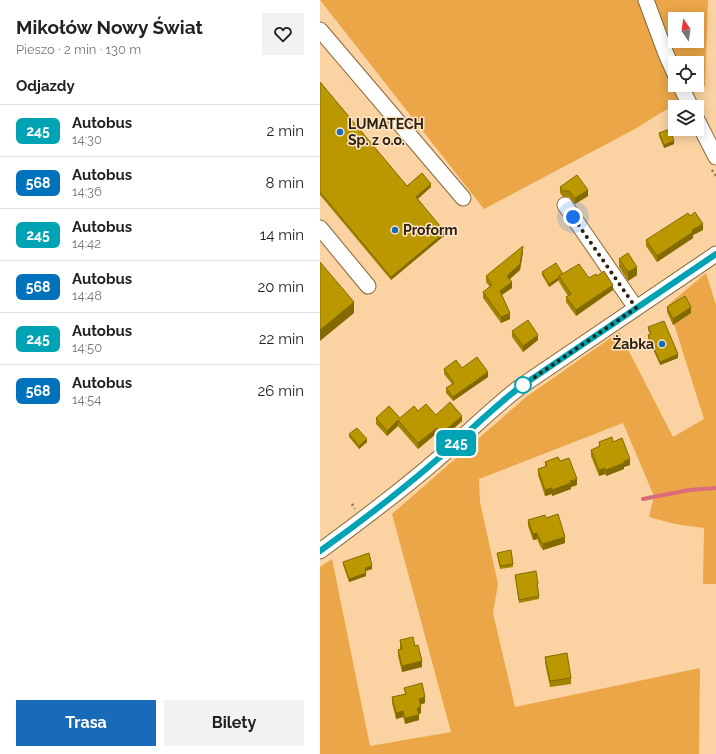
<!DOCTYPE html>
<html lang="pl">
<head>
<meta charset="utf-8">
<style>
  body { margin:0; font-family:Raleway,sans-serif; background:#f2f2f2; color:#222; height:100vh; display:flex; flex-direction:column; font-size:15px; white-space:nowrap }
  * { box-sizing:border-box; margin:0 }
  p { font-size:13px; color:#767676 }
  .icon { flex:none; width:22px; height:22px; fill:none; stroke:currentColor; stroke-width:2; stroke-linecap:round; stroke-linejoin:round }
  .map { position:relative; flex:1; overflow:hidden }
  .side { display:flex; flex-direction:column; background:#fff; width:320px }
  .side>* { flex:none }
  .badge { padding:0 8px; border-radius:6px; font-size:14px; line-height:26px }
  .needle { width:26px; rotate:347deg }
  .fabs { position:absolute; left:348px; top:12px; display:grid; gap:8px }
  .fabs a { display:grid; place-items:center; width:36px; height:36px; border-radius:0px; background:#fff; box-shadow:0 2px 10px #0003; font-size:20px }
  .you { position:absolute; width:20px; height:20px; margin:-10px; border:3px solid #fff; border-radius:50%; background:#1a73e8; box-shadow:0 0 0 6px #1a73e833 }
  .map>.badge { position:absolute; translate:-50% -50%; box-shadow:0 0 0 2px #fff }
  h2 { padding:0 16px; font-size:15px; line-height:36px }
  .round { display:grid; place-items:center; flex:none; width:42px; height:42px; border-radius:0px; background:#f2f2f2 }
  .overview { display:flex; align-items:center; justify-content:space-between; height:68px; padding:0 16px }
  h1 { font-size:19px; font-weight:700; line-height:30px }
  .action { display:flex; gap:8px; margin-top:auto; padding:8px 16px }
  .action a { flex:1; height:46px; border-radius:0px; background:#196ab8; color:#fff; font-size:16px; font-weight:700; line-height:46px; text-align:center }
  .action a+a { background:#f2f2f2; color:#222 }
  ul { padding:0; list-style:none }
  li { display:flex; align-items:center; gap:12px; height:52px; padding:0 16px; border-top:1px solid #e0e0e0 }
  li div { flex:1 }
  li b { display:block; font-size:15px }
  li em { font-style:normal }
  li .badge { min-width:44px; font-weight:700; text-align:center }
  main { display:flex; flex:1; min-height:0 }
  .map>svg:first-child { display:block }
  .green { fill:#eaa647; fill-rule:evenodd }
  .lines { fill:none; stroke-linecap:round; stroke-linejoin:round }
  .stream { stroke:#dc6b7c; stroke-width:4 }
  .minor-casing { stroke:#896638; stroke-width:17 }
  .path { stroke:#8d7252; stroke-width:2.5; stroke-dasharray:2 3; stroke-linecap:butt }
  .minor { stroke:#fff; stroke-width:15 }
  .wall { fill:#a18300 }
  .shaded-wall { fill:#836a00 }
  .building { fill:#bb9800; stroke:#836a00 }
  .line-casing { stroke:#fff; stroke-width:9 }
  .line { stroke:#00a3b4; stroke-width:6 }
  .walk { stroke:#2f200d; stroke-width:4; stroke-dasharray:0 7.2 }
  .poi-dot { fill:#196ab8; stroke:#fbe4c7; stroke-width:1.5 }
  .stop-dot { fill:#fff; stroke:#00a3b4; stroke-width:2 }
  .labels { text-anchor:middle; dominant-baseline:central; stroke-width:3; stroke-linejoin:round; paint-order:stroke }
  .poi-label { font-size:14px; font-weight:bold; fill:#2f200d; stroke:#fbe4c7; text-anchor:start }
</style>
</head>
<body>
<main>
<section class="side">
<div class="overview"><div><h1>Mikołów Nowy Świat</h1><p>Pieszo · 2 min · 130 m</p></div><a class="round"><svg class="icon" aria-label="heart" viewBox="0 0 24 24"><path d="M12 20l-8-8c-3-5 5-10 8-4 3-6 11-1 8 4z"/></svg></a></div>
<h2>Odjazdy</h2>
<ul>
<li><span class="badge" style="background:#00a3b4;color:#fff">245</span><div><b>Autobus</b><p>14:30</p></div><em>2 min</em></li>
<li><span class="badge" style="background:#0072bc;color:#fff">568</span><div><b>Autobus</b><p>14:36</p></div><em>8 min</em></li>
<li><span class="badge" style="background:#00a3b4;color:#fff">245</span><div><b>Autobus</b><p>14:42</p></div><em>14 min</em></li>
<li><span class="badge" style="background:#0072bc;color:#fff">568</span><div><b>Autobus</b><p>14:48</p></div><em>20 min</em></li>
<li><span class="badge" style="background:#00a3b4;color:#fff">245</span><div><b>Autobus</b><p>14:50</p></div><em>22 min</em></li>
<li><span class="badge" style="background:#0072bc;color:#fff">568</span><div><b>Autobus</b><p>14:54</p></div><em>26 min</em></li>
</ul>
<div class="action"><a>Trasa</a><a>Bilety</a></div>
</section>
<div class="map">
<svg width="396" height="754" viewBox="0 0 396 754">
  <rect width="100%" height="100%" fill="#fbd3a2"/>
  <!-- green -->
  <g class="green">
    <path d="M0 0H388L385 86 313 130 164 209ZM355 19H377V41H355ZM355 63H377V85H355Z"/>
    <path d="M386 273 396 305V584H383L384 528 355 524 329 517 334 496 303 423 159 479 160 502 178 584 173 613 195 707 380 668 379 754H0V567L12 559 50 746 131 732 72 514 206 397 299 332 353 437 384 419 348 305Z"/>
  </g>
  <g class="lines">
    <!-- stream -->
    <path class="stream" d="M323 499 369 490 396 488"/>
    <!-- minor casing -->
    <g class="minor-casing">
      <g id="minor">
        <path d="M326 0 346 54 355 74"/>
        <path d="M0 30 143 198"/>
        <path d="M360 85 371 107"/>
        <path d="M377 120 396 157"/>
        <path d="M245 205 316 308"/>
        <path d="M0 228 48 286"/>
        <path d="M0 551C38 523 77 494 113 463 143 438 170 410 200 387L396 254"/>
      </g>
    </g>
    <!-- path -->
    <g class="path">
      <path d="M392 170 396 176"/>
      <path d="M32 504 35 509"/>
    </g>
    <!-- minor -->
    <use href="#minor" class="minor"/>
  </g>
  <!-- wall -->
  <g class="wall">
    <path d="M0 82 87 186 111 187 98 199 125 235 71 280 0 195Z"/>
    <path d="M339 133 354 144 344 148 339 136Z"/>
    <path d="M240 187 268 196 255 204 249 197H243L240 193Z"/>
    <path d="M383 230 373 235V238L337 262 326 246V240Z"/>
    <path d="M203 252 200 270 190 279 192 288 182 295 190 319 181 323 163 298V292L170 287 166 282V276Z"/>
    <path d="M299 259 317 275 308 281 299 267Z"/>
    <path d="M222 272 243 274 269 278 277 276 293 290 256 316 246 302V297L248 296 239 282V280L229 287 222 275Z"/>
    <path d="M347 307 371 313 353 325 347 312Z"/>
    <path d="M328 327 358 358 340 365 328 338V335L330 334 328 330Z"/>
    <path d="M192 331 218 340 203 352 192 337Z"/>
    <path d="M142 368 168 377 133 401 126 393V388L132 384 124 374V369Z"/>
    <path d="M98 411 116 415 142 421 122 439 117 433 98 449 78 426 67 436 56 424V418H80Z"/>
    <path d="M29 434 47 442 39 449 29 437Z"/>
    <path d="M279 442H293L310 465 304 467V469L286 476 285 474 279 476 271 456V450L279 447Z"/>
    <path d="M240 461 257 485 251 487V489L232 496V494L225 496 218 475V469L225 467V462Z"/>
    <path d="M226 518 245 543 223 550 220 546 217 539 213 540 208 526V520Z"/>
    <path d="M177 553 193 564V567L180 569Z"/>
    <path d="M23 562 52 569 46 571V576L29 582 23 565Z"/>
    <path d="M195 575 218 587 219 599 199 603Z"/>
    <path d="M80 640 95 646 102 667 82 672 78 656V650L80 649Z"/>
    <path d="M225 657 251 678V684L230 687 225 663Z"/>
    <path d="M84 688 105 703 101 704V713L99 714V720L85 724 83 717 76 719 72 703V697L85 694Z"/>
  </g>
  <!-- shaded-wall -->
  <g class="shaded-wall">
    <path d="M354 141V144L344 148V145Z"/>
    <path d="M111 184V187L96 200V197Z"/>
    <path d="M268 190V196L255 204V198Z"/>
    <path d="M383 224V230L373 235V238L337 262V256L372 230Z"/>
    <path d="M125 232V235L71 280V277Z"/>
    <path d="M203 246V252L200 270 187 281V276Z"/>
    <path d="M317 267V275L308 281V272Z"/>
    <path d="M239 277V280L229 287V284Z"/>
    <path d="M192 282V288L180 296V291Z"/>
    <path d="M293 285V290L256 316V310Z"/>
    <path d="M34 302V313L0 341V330Z"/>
    <path d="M371 307V313L353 325V319Z"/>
    <path d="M190 313V319L181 323V317Z"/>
    <path d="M218 335V340L203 352V346Z"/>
    <path d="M358 354V358L340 365V362Z"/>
    <path d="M168 372V377L133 401V397Z"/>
    <path d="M142 416V421L122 439V433Z"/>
    <path d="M78 420V426L67 436V431Z"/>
    <path d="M117 428V433L98 449V443Z"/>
    <path d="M47 439V442L39 449V446Z"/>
    <path d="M310 459V465L304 467V469L286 476V470Z"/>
    <path d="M285 468V474L279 476V470Z"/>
    <path d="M257 479V485L251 487V489L232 496V490Z"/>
    <path d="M232 488V494L225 496V490Z"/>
    <path d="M217 533V539L213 540V534Z"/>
    <path d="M245 537V543L223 550V544Z"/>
    <path d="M52 566V569L45 571V568Z"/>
    <path d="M46 573V576L29 582V579Z"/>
    <path d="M102 661V667L82 672V666Z"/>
    <path d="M105 697V703L99 705V699Z"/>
    <path d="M101 707V713L97 714V708Z"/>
    <path d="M83 711V717L76 719V713Z"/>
    <path d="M99 715V720L85 724V718Z"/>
  </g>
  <!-- building -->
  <g class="building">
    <path d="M0 82 87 186 102 173 111 184 96 197 125 232 71 277 0 192Z"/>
    <path d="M350 129 354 141 344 145 339 133Z"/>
    <path d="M257 175 268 190 255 198 249 191H243L240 187Z"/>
    <path d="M375 212 383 224 372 230 373 232 337 256 326 240 368 213 370 216Z"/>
    <path d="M203 246 200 264 187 276 192 282 180 291 190 313 181 317 163 292 172 285 166 276Z"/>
    <path d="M308 253 317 267 308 272 299 259Z"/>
    <path d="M0 262 34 302 0 330Z"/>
    <path d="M236 263 243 274 239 276 240 277 229 284 222 272Z"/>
    <path d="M259 264 269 278 276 274 277 276 284 271 293 285 256 310 246 297 251 294 239 276Z"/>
    <path d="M365 296 371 307 353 319 347 307Z"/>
    <path d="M208 320 218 335 203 346 192 331Z"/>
    <path d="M344 321 358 354 340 362 328 335 331 334 328 327Z"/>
    <path d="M157 357 168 372 133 397 126 388 134 383 124 369 136 360 142 368Z"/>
    <path d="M130 402 142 416 122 433 117 428 98 443 78 420 67 431 56 418 69 406 80 418 94 406 98 411 106 404 116 415Z"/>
    <path d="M37 428 47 439 39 446 29 434Z"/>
    <path d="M292 437 293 442 302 438 310 459 304 461V463L286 470 285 468 279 470 271 450 280 446 279 442Z"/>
    <path d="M238 457 240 461 249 458 257 479 250 481 251 483 232 490V488L225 490 218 469 227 466 225 462Z"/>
    <path d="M238 514 245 537 223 544 220 540 217 533 213 534 208 520 225 515 226 518Z"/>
    <path d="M191 550 193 564 180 566 177 553Z"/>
    <path d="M49 553 52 566 45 568 46 573 29 579 23 562Z"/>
    <path d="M216 571 218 584H217L219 596 199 600 195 575Z"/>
    <path d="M93 637 95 646 98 645 102 661 82 666 78 650 82 649 80 640Z"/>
    <path d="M247 653 251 678 230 681 225 657Z"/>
    <path d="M102 683 105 697 99 699 101 707 97 708 99 715 85 718 83 711 76 713 72 697 86 694 84 688Z"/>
  </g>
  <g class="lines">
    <!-- line casing -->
    <g class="line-casing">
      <path id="line" d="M0 551C39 523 77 494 113 463 143 438 170 410 200 387L396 254"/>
    </g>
    <!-- line -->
    <use href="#line" class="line"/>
    <!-- walk -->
    <path class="walk" d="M203 385 316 308 253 217"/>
  </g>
  <!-- markers -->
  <g class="poi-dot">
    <circle cx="20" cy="132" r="4"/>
    <circle cx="75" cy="230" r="4"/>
    <circle cx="342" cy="344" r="4"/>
  </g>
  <circle class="stop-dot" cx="203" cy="385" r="8"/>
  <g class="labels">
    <!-- poi labels -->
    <g class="poi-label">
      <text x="28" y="124">LUMATECH<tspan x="28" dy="16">Sp. z o.o.</tspan></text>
      <text x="83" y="230">Proform</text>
      <text x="334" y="344" text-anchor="end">Żabka</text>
    </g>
  </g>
</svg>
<div class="fabs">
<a><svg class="needle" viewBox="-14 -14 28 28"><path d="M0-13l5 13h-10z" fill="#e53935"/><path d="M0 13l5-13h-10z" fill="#767676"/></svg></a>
<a><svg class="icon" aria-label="locate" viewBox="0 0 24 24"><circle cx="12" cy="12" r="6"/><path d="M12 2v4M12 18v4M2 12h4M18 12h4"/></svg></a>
<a><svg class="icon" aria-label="layers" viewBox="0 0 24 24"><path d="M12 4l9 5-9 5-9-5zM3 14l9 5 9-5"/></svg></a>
</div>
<div class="you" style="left:253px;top:217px"></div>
<b class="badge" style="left:136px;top:443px;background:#00a3b4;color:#fff">245</b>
</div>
</main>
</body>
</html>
